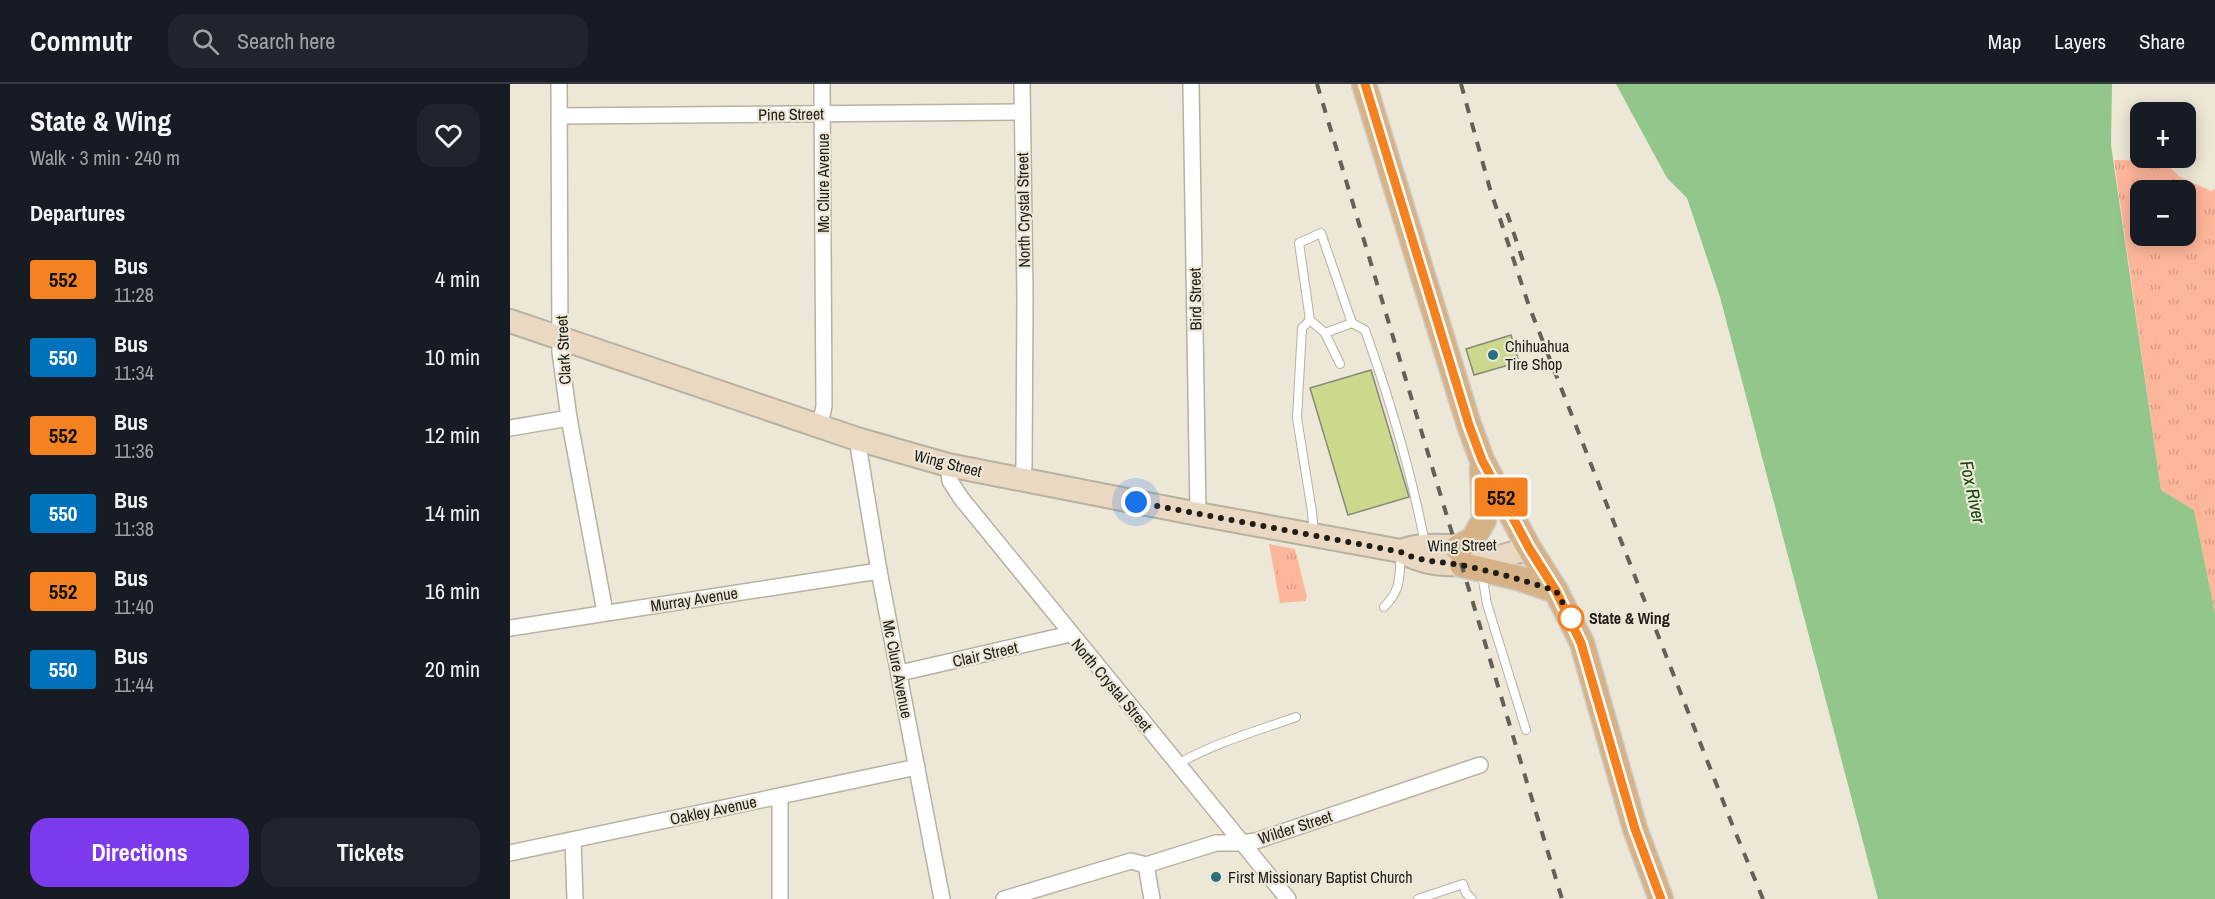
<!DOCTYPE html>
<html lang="en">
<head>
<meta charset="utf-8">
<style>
  body { margin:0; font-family:"Archivo Narrow",sans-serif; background:#20242c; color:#f1f3f6; height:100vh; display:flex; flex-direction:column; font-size:22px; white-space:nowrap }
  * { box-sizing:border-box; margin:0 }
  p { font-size:20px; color:#9ea1a6 }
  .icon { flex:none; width:33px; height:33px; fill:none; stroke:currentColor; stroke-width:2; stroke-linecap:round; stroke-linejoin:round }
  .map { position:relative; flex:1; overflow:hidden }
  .details { display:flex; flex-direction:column; background:#171b24; width:510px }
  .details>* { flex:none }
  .badge { padding:0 12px; border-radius:4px; font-size:21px; line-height:39px }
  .fabs { position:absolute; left:1620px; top:18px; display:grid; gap:12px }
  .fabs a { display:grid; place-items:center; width:66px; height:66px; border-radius:12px; background:#171b24; box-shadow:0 3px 15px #0003; font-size:30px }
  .you { position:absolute; width:30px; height:30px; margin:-15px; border:4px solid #fff; border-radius:50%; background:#1a73e8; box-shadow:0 0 0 9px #1a73e833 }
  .map>.badge { position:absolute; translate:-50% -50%; box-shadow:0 0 0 3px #fff }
  h2 { padding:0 30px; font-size:22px; line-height:54px }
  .round { display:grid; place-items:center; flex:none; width:63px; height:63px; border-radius:18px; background:#20242c }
  .headline { display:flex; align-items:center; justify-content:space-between; height:102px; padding:0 30px }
  h1 { font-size:28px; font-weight:700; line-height:45px }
  .button { display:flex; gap:12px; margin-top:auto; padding:12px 30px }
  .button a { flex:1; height:69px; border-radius:18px; background:#7c3aed; color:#fff; font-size:24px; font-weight:700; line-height:69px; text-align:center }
  .button a+a { background:#20242c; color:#f1f3f6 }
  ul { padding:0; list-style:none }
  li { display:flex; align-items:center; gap:18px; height:78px; padding:0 30px }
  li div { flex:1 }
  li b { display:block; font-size:22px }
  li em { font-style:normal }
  li .badge { min-width:66px; font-weight:700; text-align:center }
  header { display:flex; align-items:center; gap:36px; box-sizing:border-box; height:84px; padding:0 30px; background:#171b24; border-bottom:2px solid #363941 }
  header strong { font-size:28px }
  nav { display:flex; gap:33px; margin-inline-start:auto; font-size:21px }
  .search { width:420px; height:54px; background:#20242c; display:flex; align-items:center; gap:15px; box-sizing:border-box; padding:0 21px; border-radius:18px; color:#9ea1a6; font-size:22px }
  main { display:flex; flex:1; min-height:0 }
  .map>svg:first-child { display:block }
  .grass { fill:url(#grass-tufts); fill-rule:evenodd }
  .water { fill:#92c68a }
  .building { fill:#ccd98c; stroke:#868a7a; stroke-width:1.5 }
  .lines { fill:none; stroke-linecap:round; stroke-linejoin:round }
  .lane-casing { stroke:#b6b1a1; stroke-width:10 }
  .street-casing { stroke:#b6b1a1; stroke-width:18 }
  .secondary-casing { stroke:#b6b1a1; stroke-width:26 }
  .primary-casing { stroke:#cecdcc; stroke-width:27 }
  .lane { stroke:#fff; stroke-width:8 }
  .street { stroke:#fff; stroke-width:15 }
  .secondary { stroke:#ebd8c2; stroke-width:22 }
  .primary { stroke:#d7b286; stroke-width:24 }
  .rail { stroke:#636057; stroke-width:4; stroke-dasharray:10 10; stroke-linecap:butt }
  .line-casing { stroke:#fff; stroke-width:14 }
  .line { stroke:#f58220; stroke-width:9 }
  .walk { stroke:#1f1d17; stroke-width:6; stroke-dasharray:0 10.8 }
  .poi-dot { fill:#296f7e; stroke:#ede7d7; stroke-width:2 }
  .stop-dot { fill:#fff; stroke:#f58220; stroke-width:3 }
  .labels { text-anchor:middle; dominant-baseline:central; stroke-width:4.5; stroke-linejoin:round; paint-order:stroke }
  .street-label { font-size:16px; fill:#1f1d17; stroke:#ede7d7 }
  .poi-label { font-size:16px; fill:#1f1d17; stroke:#ede7d7; text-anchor:start }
  .stop-label { font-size:16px; font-weight:bold; fill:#1f1d17; stroke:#ede7d7; text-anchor:start }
  .water-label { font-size:18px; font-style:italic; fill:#104406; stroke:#ede7d7 }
</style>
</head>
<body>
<header>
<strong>Commutr</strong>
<div class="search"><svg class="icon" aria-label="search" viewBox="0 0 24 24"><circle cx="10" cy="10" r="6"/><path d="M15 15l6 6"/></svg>Search here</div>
<nav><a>Map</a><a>Layers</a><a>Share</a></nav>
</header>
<main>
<section class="details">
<div class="headline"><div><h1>State &amp; Wing</h1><p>Walk · 3 min · 240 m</p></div><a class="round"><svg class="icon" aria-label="heart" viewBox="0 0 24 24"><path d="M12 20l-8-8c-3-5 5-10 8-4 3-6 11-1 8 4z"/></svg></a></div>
<h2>Departures</h2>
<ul>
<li><span class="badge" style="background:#f58220;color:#111">552</span><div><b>Bus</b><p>11:28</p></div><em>4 min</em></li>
<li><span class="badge" style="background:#0072bc;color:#fff">550</span><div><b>Bus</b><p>11:34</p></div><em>10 min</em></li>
<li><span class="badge" style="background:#f58220;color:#111">552</span><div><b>Bus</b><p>11:36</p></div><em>12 min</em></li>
<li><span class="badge" style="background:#0072bc;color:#fff">550</span><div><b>Bus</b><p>11:38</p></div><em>14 min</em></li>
<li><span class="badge" style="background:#f58220;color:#111">552</span><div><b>Bus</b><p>11:40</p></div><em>16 min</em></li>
<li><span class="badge" style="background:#0072bc;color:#fff">550</span><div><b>Bus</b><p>11:44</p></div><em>20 min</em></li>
</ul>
<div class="button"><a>Directions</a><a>Tickets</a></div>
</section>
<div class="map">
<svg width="1705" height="815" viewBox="0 0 1705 815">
  <defs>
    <pattern id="grass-tufts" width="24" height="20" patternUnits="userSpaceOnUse" patternTransform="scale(1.5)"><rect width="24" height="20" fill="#feb69a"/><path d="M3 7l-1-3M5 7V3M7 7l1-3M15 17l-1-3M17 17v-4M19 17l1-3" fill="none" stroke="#d99c84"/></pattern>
  </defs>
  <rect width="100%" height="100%" fill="#ede7d7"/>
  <!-- grass -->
  <g class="grass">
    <path d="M1604 76 1653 77 1670 93 1701 107 1705 105V529L1684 426 1651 406ZM1630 106H1676V152H1630Z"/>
    <path d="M759 460 785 465 797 513 795 517 770 519Z"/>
  </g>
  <!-- water -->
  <path class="water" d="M1106 0H1602L1601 61 1651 406 1684 426 1705 529V815H1368L1210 213 1177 114 1157 94Z"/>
  <!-- building -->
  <g class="building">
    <path d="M1001 251 1009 278 964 291 956 265Z"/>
    <path d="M861 286 899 413 838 431 800 304Z"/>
  </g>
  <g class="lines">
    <!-- lane casing -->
    <g class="lane-casing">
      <g id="lane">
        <path d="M800 236 789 159 811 149 842 239 815 249"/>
        <path d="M842 239 855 246C880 316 901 387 915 460"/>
        <path d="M804 450 802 428 787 334 792 244 800 236 815 249 830 280"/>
        <path d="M972 490 977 520 1016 646"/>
        <path d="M874 523C892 505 889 493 891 469"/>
        <path d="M668 680C704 659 747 647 786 633"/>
        <path d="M908 815 953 800 956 809 962 815"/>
      </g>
    </g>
    <!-- street casing -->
    <g class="street-casing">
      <g id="street">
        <path d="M49 0 50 268 59 334 95 528"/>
        <path d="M512 0 515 211 514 382 512 395"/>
        <path d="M681 0 688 430"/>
        <path d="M50 32 511 28"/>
        <path d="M310 341 314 322 312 0"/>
        <path d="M0 344 59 334"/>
        <path d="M347 355 369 487 432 815"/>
        <path d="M438 381 440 397 451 414 778 815"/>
        <path d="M0 544 369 487"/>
        <path d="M390 589 560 550"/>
        <path d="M63 756 65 815"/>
        <path d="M0 769 407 683"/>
        <path d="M636 781 642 815"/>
        <path d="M270 815V712"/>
        <path d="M494 815 621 777 636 781 706 759H731L746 757 970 681"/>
      </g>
    </g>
    <!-- secondary casing -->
    <g class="secondary-casing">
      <g id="secondary">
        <path d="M0 237 347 355 438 381 688 430 891 467C932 491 977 478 1019 464"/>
        <path d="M894 466C916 458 941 464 965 462"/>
      </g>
    </g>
    <!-- primary casing -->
    <g class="primary-casing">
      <g id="primary">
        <path d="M854 0 959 341 972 376 1019 464 1046 507 1072 559 1125 745 1151 815"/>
        <path d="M947 464 963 455 974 436 972 384"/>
        <path d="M952 481 1008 494 1046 507"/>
      </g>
    </g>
    <!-- lane -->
    <use href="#lane" class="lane"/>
    <!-- street -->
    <use href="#street" class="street"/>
    <!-- secondary -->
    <use href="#secondary" class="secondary"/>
    <!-- primary -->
    <use href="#primary" class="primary"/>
    <!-- rail -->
    <g class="rail">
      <path d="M807 0 1052 815"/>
      <path d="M951 0 980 105 1019 222 1222 740 1253 815"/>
      <path d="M997 129 1015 183"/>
    </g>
  </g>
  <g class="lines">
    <!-- line casing -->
    <g class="line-casing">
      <path id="line" d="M855 0 959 341 972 376 1019 464 1046 507 1071 559 1125 745 1151 815"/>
    </g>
    <!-- line -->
    <use href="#line" class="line"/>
    <!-- walk -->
    <path class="walk" d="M626 418 891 468C912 479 932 477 955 482 986 488 1016 497 1046 507L1061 534"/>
  </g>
  <!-- markers -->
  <g class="poi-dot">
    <circle cx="983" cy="271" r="6"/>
    <circle cx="706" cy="793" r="6"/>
  </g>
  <circle class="stop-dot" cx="1061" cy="534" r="12"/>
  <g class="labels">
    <!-- street labels -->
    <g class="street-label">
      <text transform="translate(281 30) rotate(-1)">Pine Street</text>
      <text transform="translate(313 99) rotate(-90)">Mc Clure Avenue</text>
      <text transform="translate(513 126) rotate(-91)">North Crystal Street</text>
      <text transform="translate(685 215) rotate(-91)">Bird Street</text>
      <text transform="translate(53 266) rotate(-93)">Clark Street</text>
      <text transform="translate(438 379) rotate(14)">Wing Street</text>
      <text transform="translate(952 461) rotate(-1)">Wing Street</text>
      <text transform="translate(184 515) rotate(-9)">Murray Avenue</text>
      <text transform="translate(475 570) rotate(-13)">Clair Street</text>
      <text transform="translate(388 585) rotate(79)">Mc Clure Avenue</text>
      <text transform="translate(602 601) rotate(50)">North Crystal Street</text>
      <text transform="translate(203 726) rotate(-12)">Oakley Avenue</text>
      <text transform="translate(785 743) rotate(-18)">Wilder Street</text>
    </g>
    <!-- poi labels -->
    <g class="poi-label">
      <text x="995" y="262">Chihuahua<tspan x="995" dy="18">Tire Shop</tspan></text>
      <text x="718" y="793">First Missionary Baptist Church</text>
    </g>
    <!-- stop labels -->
    <g class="stop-label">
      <text x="1079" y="534">State &amp; Wing</text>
    </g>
    <!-- water labels -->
    <g class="water-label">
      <text transform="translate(1463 408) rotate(78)">Fox River</text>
    </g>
  </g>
</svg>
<div class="fabs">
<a>+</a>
<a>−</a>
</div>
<div class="you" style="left:626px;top:418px"></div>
<b class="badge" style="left:991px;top:413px;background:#f58220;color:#111">552</b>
</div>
</main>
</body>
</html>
